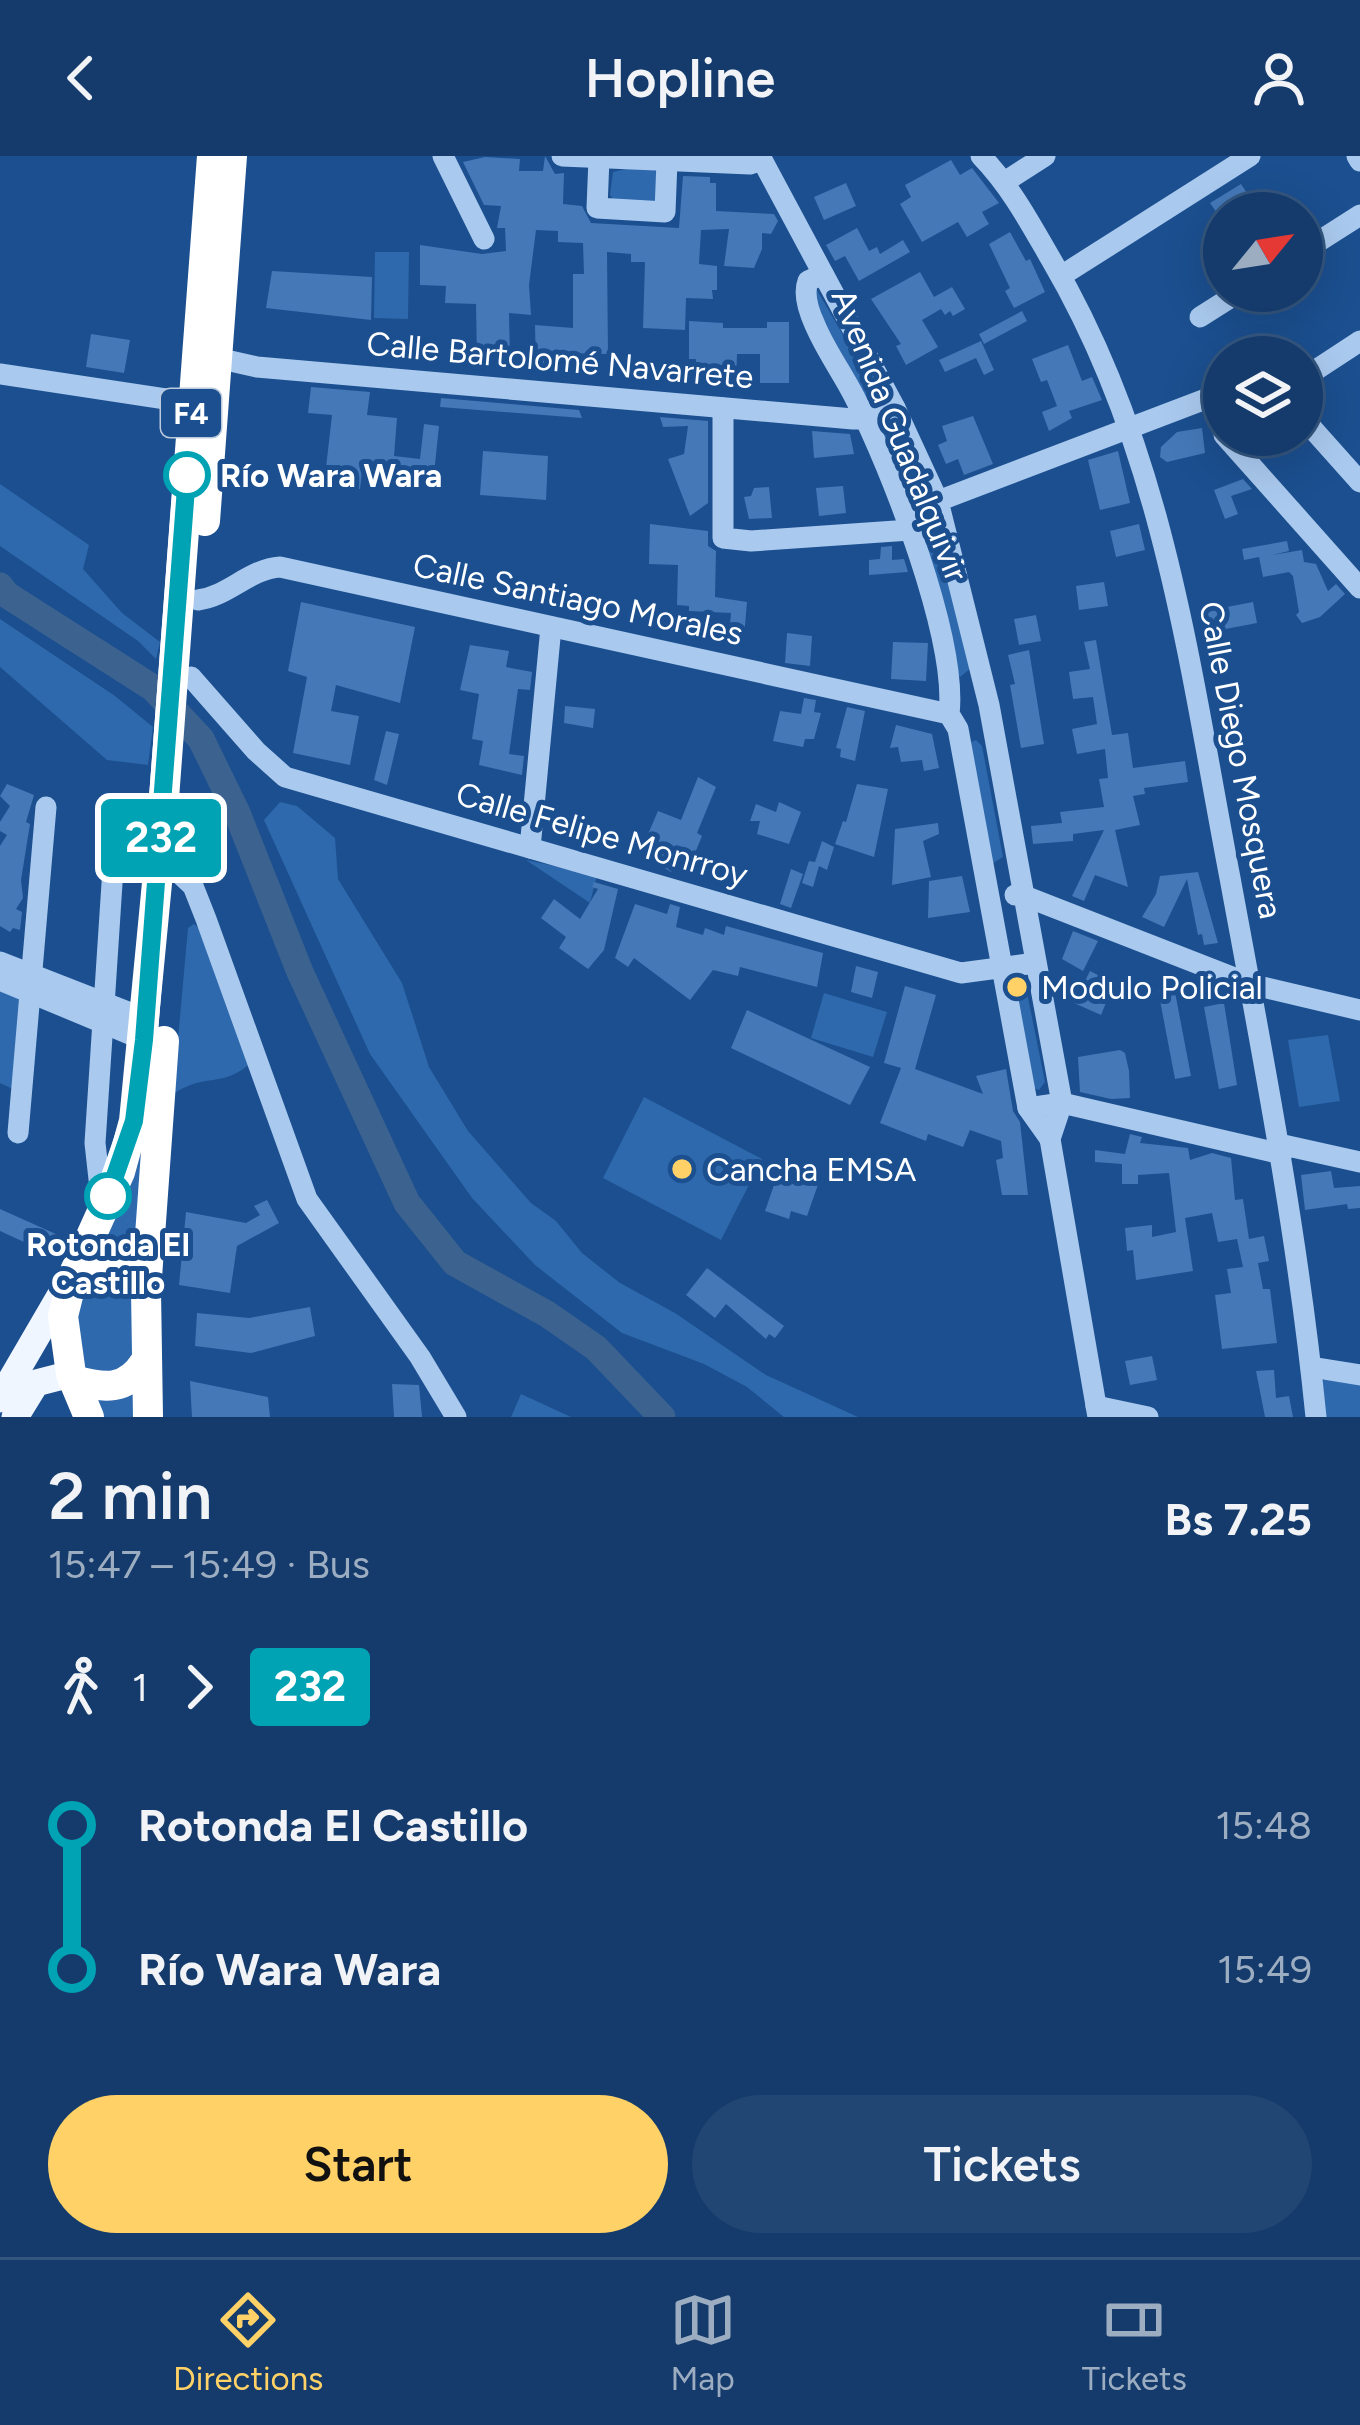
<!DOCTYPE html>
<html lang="en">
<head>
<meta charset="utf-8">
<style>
  body { margin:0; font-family:Figtree,sans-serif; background:#214673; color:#f1f3f6; height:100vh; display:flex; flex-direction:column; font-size:45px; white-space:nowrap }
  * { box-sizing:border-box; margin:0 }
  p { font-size:39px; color:#9dadc1 }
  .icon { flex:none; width:66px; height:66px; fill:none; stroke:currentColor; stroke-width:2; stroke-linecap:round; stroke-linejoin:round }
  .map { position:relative; height:1261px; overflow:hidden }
  .panel { display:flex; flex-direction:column; background:#143b6b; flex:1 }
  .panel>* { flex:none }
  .badge { padding:0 24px; border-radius:9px; font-size:42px; line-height:78px }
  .needle { width:78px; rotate:60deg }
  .tools { position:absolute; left:1203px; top:36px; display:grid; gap:24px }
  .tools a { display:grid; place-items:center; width:120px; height:120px; border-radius:50%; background:#143b6b; box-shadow:0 12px 48px #0002,0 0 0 3px #33557e; font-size:60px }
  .map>.badge { position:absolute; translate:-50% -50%; box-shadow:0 0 0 6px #fff }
  .legs { display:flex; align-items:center; gap:18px; height:132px; padding:0 48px; font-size:39px }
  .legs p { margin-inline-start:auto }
  .summary { display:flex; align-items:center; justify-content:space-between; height:204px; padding:0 48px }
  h1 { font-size:66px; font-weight:600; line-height:90px }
  .cta { display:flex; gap:24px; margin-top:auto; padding:24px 48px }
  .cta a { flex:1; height:138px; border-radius:72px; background:#ffd166; color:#111; font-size:48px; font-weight:600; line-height:138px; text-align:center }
  .cta a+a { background:#214673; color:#f1f3f6 }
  ul { padding:0 48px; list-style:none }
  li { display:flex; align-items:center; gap:42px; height:144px; font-size:45px }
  li i { display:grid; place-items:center; width:18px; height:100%; margin:0 15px; background:currentColor }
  li i::after { content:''; width:30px; height:30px; margin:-15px; border:9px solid; border-radius:50%; background:#143b6b }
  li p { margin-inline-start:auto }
  li:first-child i { background:linear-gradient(#0000 50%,currentColor 0) }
  li:last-child i { background:linear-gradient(currentColor 50%,#0000 0) }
  header { display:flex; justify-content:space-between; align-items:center; height:156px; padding:0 48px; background:#143b6b; font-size:54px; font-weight:600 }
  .dock { display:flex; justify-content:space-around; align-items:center; height:168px; border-top:3px solid #33557e; background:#143b6b; font-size:33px; color:#9dadc1 }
  .dock a { display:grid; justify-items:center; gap:6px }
  .dock .active { color:#ffd166 }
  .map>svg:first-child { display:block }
  .green { fill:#2e69ad }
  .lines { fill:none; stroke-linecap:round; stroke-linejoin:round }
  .river { stroke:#3c6290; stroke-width:27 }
  .building { fill:#4478b7 }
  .minor { stroke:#a9c9ee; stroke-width:21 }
  .major { stroke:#f0f6ff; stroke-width:27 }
  .highway { stroke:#fff; stroke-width:30 }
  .line-1-casing { stroke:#fff; stroke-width:27 }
  .line-1 { stroke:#00a3b4; stroke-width:18 }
  .stop-1-dot { fill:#fff; stroke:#00a3b4; stroke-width:6 }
  .poi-dot { fill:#ffd166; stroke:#1b4f8f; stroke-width:4.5 }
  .labels { text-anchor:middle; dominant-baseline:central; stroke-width:10; stroke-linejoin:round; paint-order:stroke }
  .shield { fill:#1b4f8f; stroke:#bbcadd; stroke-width:3 }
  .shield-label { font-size:30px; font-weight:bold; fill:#fff }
  .street-label { font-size:33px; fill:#fff; stroke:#1b4f8f }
  .stop-label { font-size:33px; font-weight:bold; fill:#fff; stroke:#1b4f8f; text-anchor:start }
  .poi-label { font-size:33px; fill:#fff; stroke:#1b4f8f; text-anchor:start }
</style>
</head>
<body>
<header><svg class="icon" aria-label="back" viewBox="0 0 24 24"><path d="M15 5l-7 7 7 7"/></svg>Hopline<svg class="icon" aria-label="person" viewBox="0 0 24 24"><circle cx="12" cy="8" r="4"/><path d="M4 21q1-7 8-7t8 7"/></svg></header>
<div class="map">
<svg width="1360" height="1261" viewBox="0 0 1360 1261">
  <rect width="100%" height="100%" fill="#1b4f8f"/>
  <!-- green -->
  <g class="green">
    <path d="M626 13H653L660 18 662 35 653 48 616 46 610 39 613 16Z"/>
    <path d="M375 96H409L408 163 374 162Z"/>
    <path d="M814 129 872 229 874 243 868 246 813 146Z"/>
    <path d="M883 272C926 286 959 467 970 513L960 521 954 518 881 280Z"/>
    <path d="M0 328 89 389 83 413 122 457 160 486 156 503 138 485 0 390Z"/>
    <path d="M0 463 115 540 153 571 148 609 107 604 0 511Z"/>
    <path d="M976 584 982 590 1003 701 993 707 969 587Z"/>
    <path d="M280 646 297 650 335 682 338 723 402 827 429 911 468 975 531 1047 556 1065 582 1097 620 1127 675 1157 766 1219 858 1261H784L747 1231 704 1208 622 1177 535 1109 472 1042 370 898 264 664Z"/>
    <path d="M526 704 597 719 590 747Z"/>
    <path d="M194 768 200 773 252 906C222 933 206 916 173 938L188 772Z"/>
    <path d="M1009 815 1023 817 1045 926 1039 934 1034 932Z"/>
    <path d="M0 827 22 839 17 935 0 927Z"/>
    <path d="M824 837 887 856 873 901 811 882Z"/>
    <path d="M1328 879 1340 945 1299 951 1288 884Z"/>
    <path d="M151 925 139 1103 100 1089Z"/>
    <path d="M644 941 762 1003 721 1084 603 1022Z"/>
    <path d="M95 1109 132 1122 134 1199 121 1221 86 1213C69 1181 75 1137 95 1109Z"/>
    <path d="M1326 1222 1360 1225V1261H1320L1321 1226Z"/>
    <path d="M134 1234 136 1261H99L88 1236Z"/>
    <path d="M521 1238 571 1261H511Z"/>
  </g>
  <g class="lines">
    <!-- river -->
    <path class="river" d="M0 430 7 439 153 532 201 583 237 657 300 816 407 1047 455 1107 547 1158 596 1192 662 1261"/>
  </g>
  <!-- building -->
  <g class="building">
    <path d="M545 0 555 18 564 17 563 48 582 50 591 67 679 72 683 20 710 21V27H716V55L774 58 778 65 771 78 762 77V93L754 112 724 110 729 73 701 74 699 108 717 110V134H712L713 143 686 142 685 174 643 172 645 106H631V98L607 96 608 198 562 197V213L536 212 535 169 573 172V118H584L583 87 558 86V75L536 74 529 129 531 159 509 157 510 204 477 205 476 148 445 147 446 130 420 129V89L482 98 506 95 505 72H497L501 50 484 49 463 6 485 1 520 3 519 15H543Z"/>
    <path d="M951 4 960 19 972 12 999 47 982 56 989 68 967 81 958 66 922 86 900 48 911 41 905 29Z"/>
    <path d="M846 27 856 50 824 64 814 41Z"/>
    <path d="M1241 28 1256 51 1248 57H1217L1210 47Z"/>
    <path d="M857 72 869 95 877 91 880 98 903 84 910 96 859 125 845 100 835 105 826 89Z"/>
    <path d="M1010 76 1026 105 1030 103 1045 136 1014 152 1005 135 1010 132 989 88Z"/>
    <path d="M272 115 372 121 371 164 266 152Z"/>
    <path d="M920 116 934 141 952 131 965 153 953 160 950 155 945 159 941 153 922 164 938 191 906 209 896 190 901 188 871 143Z"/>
    <path d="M1022 155 1027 165 984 188 979 178Z"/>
    <path d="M689 165 723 167V172H767V166H789V227H760V198H737L736 225H724L725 217H696V203H689Z"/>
    <path d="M91 178 130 184 124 217 86 211Z"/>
    <path d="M981 185 994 214 984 219 976 202 945 216 939 204Z"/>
    <path d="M1068 189 1082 225 1092 221 1102 244 1069 255 1072 262 1049 275 1042 256 1057 250 1047 224 1041 226 1032 203Z"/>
    <path d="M311 231 370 236 367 259 397 262 394 300 420 303 424 268 439 270 434 318 393 313 392 317 362 315 360 333 324 329 332 259 308 257Z"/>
    <path d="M441 242 579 254 582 262 440 251Z"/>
    <path d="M973 260 993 308 964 319 958 303 946 308 938 289 947 285 942 270Z"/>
    <path d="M660 261 708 265V347L690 360 668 303 684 298 688 270 663 271Z"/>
    <path d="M1202 272 1205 297 1167 306 1160 301 1161 291 1177 276Z"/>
    <path d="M812 275 850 278 854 298 814 302Z"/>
    <path d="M483 295 548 300 546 344 480 339Z"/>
    <path d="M1118 295 1130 347 1100 354 1088 304Z"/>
    <path d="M1243 323 1252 333 1231 340 1238 358 1225 363 1214 334Z"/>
    <path d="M843 330 846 357 819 360 816 332Z"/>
    <path d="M769 331 772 362 749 363 744 341 751 340 754 332Z"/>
    <path d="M650 368 708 375V390L716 395 715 441 747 446 744 482 729 481 731 457 689 455V450L677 449 678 409 649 408Z"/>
    <path d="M1139 368 1145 394 1116 401 1110 375Z"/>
    <path d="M1287 385 1289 395 1272 399 1302 394 1304 406 1316 408 1328 435 1336 428 1345 438 1320 461 1302 467 1296 459 1299 456 1293 420 1289 416 1263 421 1259 401 1244 404 1242 393Z"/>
    <path d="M892 390V404L904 403 908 416 869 419V404L880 403 881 391Z"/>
    <path d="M1104 426 1108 450 1079 454 1076 430Z"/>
    <path d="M301 446 415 471 400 547 336 529 331 555 359 560 350 609 293 597 307 521 288 515Z"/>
    <path d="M1253 446 1257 467 1210 476 1206 455Z"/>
    <path d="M1036 459 1041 485 1019 489 1014 463Z"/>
    <path d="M787 477 812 480 810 510 785 507Z"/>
    <path d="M1096 484 1112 579 1128 577 1133 612 1185 605 1188 626 1144 632 1145 638 1133 640 1140 669 1115 674 1128 731 1095 719 1084 745 1072 740 1104 674 1073 678V685L1033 688 1031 670 1062 667 1060 656 1104 651 1099 623 1108 622 1105 593 1077 598 1072 573 1097 568 1093 541 1073 543 1069 516 1090 513 1084 486Z"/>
    <path d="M893 486 928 487 926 525 891 523Z"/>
    <path d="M470 489 509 495 506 511 532 516 530 534 518 533 509 598 524 600 522 619 479 609 483 585 472 583 479 538 460 534Z"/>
    <path d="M1029 494 1044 588 1021 592 1010 529 1015 528 1008 499Z"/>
    <path d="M804 542 816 544 814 556 821 557 814 583H805L803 591 773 585 780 555 801 558Z"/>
    <path d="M565 550 595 553 593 572 564 567Z"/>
    <path d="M847 551 865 555 855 605 840 601 841 593 836 592Z"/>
    <path d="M896 569 932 578 939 612 924 615 922 604 901 606 898 591 890 592Z"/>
    <path d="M386 575 399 578 387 629 374 624Z"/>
    <path d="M698 621 716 631 697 677 702 680 690 709 678 702 671 716 661 710 662 706 649 702 651 694 642 692 658 655 681 664Z"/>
    <path d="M7 628 34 639 26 666 30 668 21 724 23 742 16 753 22 756 20 774 13 772 10 776 0 770V690L7 679 0 675V666L10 650 0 640Z"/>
    <path d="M857 628 888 633 874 701 835 688 843 665 846 666Z"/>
    <path d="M779 646 801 656 789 688 757 678 760 665H750L756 648 776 656Z"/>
    <path d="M938 667 939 678 923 685 931 721 892 729 895 673Z"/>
    <path d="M822 685 834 691 827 714 819 710 813 731 802 727 809 705 815 706Z"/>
    <path d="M791 713 803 718 791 752 780 748Z"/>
    <path d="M1198 716 1218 787 1204 789 1202 778 1198 779 1187 723 1164 771 1142 761 1156 738 1160 720Z"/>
    <path d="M962 720 970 756 928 762 929 725Z"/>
    <path d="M594 726 618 733 604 794 588 813 559 792 566 781 541 762 554 743 580 763 598 733 592 731Z"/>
    <path d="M635 748 667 758 670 748 680 751 676 771 703 779 705 772 724 779 726 770 823 797 817 831 740 811 738 820 713 814 690 844 634 802 628 811 615 802Z"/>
    <path d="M1073 775 1098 785 1083 815 1062 803Z"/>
    <path d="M856 810 878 816 872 842 851 836Z"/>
    <path d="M1090 815 1114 827 1101 859 1074 847Z"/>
    <path d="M905 830 936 839 915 913 983 938 976 920 1006 913 1013 955 1020 966 1028 1039H1002L996 1004 1003 1002 1001 985 970 974 963 991 928 978 926 985 880 967 901 912 884 907Z"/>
    <path d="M1174 831 1191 920 1175 923 1158 834Z"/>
    <path d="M1224 847 1237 929 1219 933 1204 851Z"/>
    <path d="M747 854 870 911 850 949 731 892Z"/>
    <path d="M1120 894 1125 897 1129 915 1130 942 1111 943 1080 936 1078 901Z"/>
    <path d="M1130 978 1142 981 1140 987 1188 992 1190 1004 1212 997 1231 1002 1235 1044 1243 1043 1249 1083 1264 1080 1269 1105 1258 1107 1263 1133H1270L1277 1187 1222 1193 1215 1139 1231 1137 1227 1113 1243 1111 1237 1083 1218 1086 1212 1057 1185 1062 1193 1115 1136 1124 1133 1094 1127 1095 1125 1072 1152 1069V1081L1176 1076 1169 1017 1138 1019V1028H1122V1008L1095 1006V994L1125 998Z"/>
    <path d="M782 1006 821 1020 807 1060 791 1055 789 1063 765 1055Z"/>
    <path d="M1331 1015 1334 1032 1360 1030V1052L1348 1053 1347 1048 1305 1054 1301 1019Z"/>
    <path d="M267 1044 279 1067 237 1090 230 1137 179 1129 186 1056 246 1067 260 1059 254 1050Z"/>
    <path d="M0 1053 58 1079 50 1098 0 1075Z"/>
    <path d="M707 1112 784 1170 775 1182 769 1178 766 1183 726 1148 715 1162 686 1139Z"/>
    <path d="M310 1151 315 1180 251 1197 195 1190 197 1157 249 1162Z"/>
    <path d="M1152 1200 1157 1224 1130 1229 1125 1205Z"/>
    <path d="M1274 1214 1276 1242 1289 1240 1293 1261H1265L1256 1215Z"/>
    <path d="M190 1225 268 1241 270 1261H192Z"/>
    <path d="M392 1228 419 1229 422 1261H394Z"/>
  </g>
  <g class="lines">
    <!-- minor -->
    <g class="minor">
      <path d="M443 0 484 83"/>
      <path d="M562 0 750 8 762 4"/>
      <path d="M760 0 895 252 938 345 989 549 1062 947 1050 983 1098 1261"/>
      <path d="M981 0C1011 31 1030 67 1052 105 1164 296 1189 508 1230 722 1263 901 1298 1080 1316 1261"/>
      <path d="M1357 0 1360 5"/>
      <path d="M599 2 597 52 665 56 667 5"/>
      <path d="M1006 25 1045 0"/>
      <path d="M1302 96 1360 59"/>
      <path d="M823 118 808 125C803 138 809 156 815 169 826 195 843 218 855 242 891 312 958 484 949 558L958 573 1028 952 1050 983"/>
      <path d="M1061 120 1250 0"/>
      <path d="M1200 161 1241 135"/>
      <path d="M217 202 257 211 853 263H865L895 252"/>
      <path d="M0 218 192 247"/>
      <path d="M1302 223 1360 185"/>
      <path d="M723 252V382L751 385 910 374"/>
      <path d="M1302 261 1360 326"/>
      <path d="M1224 279 1360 432"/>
      <path d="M938 345 1224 236"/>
      <path d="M198 444C229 440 249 413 280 411L949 558"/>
      <path d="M191 521 256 595 285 621 961 817 1035 807"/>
      <path d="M530 692 551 471"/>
      <path d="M177 715 193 730 206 763 307 1043 420 1201 456 1261"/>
      <path d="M1015 739H1022L1250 828 1360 854"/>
      <path d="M0 806 146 863"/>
      <path d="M0 824 144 884"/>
      <path d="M1028 952 1062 947 1282 998"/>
      <path d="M18 977 46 651"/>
      <path d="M1279 988 1360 1006"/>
      <path d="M102 1050 95 987 114 697"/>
      <path d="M1311 1211 1360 1219"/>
      <path d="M1096 1250 1148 1261"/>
    </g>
    <!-- major -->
    <g class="major">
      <path d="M0 1243 67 1128"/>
      <path d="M15 1261 36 1227 71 1218"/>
    </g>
    <!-- highway -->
    <g class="highway">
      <path d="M205 365 232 0"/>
      <path d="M76 1113C109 1089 130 1104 146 1135"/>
      <path d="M73 1224C104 1232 126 1236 145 1206"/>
      <path d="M89 1261 71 1218 63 1160 73 1120 120 1016 134 965 160 696 212 0"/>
      <path d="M148 1261 146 1135 164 885"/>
    </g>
  </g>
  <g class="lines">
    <!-- line-1 casing -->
    <g class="line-1-casing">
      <path id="line-1" d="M108 1040 134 965 144 884 187 319"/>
    </g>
    <!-- line-1 -->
    <use href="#line-1" class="line-1"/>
  </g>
  <!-- markers -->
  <g class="stop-1-dot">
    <circle cx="187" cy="319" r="21"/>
    <circle cx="108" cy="1040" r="21"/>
  </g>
  <g class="poi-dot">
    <circle cx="1017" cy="831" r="12"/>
    <circle cx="682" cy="1013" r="12"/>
  </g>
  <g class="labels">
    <!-- shield labels -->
    <rect class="shield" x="161" y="233" width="60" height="48" rx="9"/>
    <g class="shield-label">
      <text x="191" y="257">F4</text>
    </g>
    <!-- street labels -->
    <g class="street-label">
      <text transform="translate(560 204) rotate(5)">Calle Bartolomé Navarrete</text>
      <text transform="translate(900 279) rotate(68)">Avenida Guadalquivir</text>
      <text transform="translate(578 443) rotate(12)">Calle Santiago Morales</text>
      <text transform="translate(1241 604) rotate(79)">Calle Diego Mosquera</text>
      <text transform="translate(602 678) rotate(16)">Calle Felipe Monrroy</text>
    </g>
    <!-- stop labels -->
    <g class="stop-label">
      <text x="220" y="319">Río Wara Wara</text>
      <text x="108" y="1088" text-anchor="middle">Rotonda El<tspan x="108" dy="38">Castillo</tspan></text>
    </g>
    <!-- poi labels -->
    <g class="poi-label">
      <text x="1041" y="831">Modulo Policial</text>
      <text x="706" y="1013">Cancha EMSA</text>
    </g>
  </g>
</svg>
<div class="tools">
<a><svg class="needle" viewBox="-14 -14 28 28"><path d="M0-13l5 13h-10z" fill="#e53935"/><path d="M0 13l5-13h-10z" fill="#9dadc1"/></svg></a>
<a><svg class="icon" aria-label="layers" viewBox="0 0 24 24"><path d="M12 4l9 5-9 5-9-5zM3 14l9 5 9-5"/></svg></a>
</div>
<b class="badge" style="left:161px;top:682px;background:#00a3b4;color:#fff">232</b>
</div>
<section class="panel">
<div class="summary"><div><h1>2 min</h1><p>15:47 – 15:49 · Bus</p></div><b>Bs 7.25</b></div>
<div class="legs"><svg class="icon" aria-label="walk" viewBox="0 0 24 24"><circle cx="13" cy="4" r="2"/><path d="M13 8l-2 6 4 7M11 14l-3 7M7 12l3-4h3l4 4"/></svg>1<svg class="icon" aria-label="forward" viewBox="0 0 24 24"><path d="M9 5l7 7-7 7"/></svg><b class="badge" style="background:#00a3b4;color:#fff">232</b></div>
<ul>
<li><i style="color:#00a3b4"></i><b>Rotonda El Castillo</b><p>15:48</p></li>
<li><i style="color:#00a3b4"></i><b>Río Wara Wara</b><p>15:49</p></li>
</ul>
<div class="cta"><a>Start</a><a>Tickets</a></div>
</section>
<nav class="dock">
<a class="active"><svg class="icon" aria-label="directions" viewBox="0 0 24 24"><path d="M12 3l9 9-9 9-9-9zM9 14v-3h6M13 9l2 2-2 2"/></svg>Directions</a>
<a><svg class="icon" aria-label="map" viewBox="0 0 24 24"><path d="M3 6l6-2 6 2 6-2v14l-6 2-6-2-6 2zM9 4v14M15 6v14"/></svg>Map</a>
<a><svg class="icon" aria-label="tickets" viewBox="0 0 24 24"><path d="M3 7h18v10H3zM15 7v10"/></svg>Tickets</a>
</nav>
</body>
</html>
